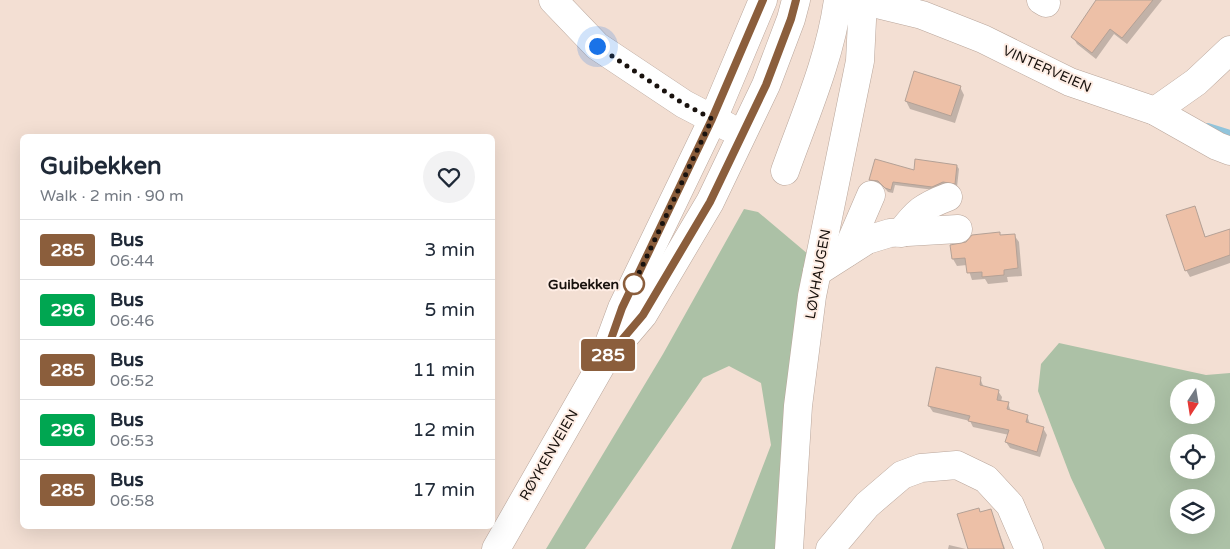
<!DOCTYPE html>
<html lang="en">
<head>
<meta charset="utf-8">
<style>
  body { margin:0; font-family:"Varela Round",sans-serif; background:#f2f2f3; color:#1f2937; height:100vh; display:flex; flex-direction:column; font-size:19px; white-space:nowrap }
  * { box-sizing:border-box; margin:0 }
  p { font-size:16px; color:#747a83 }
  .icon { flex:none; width:28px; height:28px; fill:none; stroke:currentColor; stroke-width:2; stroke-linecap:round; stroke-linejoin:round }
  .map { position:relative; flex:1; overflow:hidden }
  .sheet { position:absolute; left:20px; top:134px; width:475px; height:395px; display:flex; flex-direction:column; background:#fff; border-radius:8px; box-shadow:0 5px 20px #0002 }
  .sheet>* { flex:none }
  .badge { padding:0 10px; border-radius:4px; font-size:18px; line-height:32px }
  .needle { width:32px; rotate:192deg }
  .fabs { position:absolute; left:1170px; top:379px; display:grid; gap:10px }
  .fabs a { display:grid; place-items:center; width:45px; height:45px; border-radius:50%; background:#fff; box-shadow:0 5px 20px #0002; font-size:25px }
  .you { position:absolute; width:25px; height:25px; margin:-12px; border:4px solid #fff; border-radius:50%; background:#1a73e8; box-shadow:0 0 0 8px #1a73e833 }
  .map>.badge { position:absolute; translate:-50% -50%; box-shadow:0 0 0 2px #fff }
  .round { display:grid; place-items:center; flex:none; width:52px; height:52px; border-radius:26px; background:#f2f2f3 }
  .overview { display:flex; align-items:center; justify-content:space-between; height:85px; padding:0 20px }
  h1 { font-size:24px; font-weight:800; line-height:38px }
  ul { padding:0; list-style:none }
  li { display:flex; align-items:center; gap:15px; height:60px; padding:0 20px; border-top:1px solid #e0e1e3 }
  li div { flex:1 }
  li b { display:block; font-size:19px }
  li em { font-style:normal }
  li .badge { min-width:55px; font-weight:700; text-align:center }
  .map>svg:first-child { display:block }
  .green { fill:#acc1a6; fill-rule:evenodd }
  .shadow { fill:#0003 }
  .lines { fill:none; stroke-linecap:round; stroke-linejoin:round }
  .stream { stroke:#91c4db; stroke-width:8 }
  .building { fill:#edc0a7; stroke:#b4a196 }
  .minor-casing { stroke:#b9a69b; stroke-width:29 }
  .major-casing { stroke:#b9a69b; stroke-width:29 }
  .minor { stroke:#fff; stroke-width:28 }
  .major { stroke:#fff; stroke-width:28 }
  .line-casing { stroke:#fff; stroke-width:11 }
  .line { stroke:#8b5e3c; stroke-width:8 }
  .walk { stroke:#19120e; stroke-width:5; stroke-dasharray:0 9 }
  .stop-dot { fill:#fff; stroke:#8b5e3c; stroke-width:2.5 }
  .labels { text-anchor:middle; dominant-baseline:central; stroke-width:4; stroke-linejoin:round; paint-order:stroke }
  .street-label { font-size:14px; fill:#19120e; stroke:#feede4 }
  .stop-label { font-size:14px; font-weight:bold; fill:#19120e; stroke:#feede4; text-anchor:end }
</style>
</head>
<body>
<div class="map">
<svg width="1230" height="549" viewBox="0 0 1230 549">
  <rect width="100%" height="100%" fill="#f3dfd3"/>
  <!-- green -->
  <g class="green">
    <path d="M744 209 758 212 815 260 777 549H731L771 445 761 383 729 366 703 378 585 549H546L663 354Z"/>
    <path d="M1059 343 1206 375 1230 373V549H1105L1071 478 1038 391 1041 364ZM1179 388H1206V415H1179ZM1179 442H1206V470H1179ZM1179 498H1206V525H1179Z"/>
  </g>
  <!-- shadow -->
  <g class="shadow">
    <path d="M1098 0H1162L1127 44 1114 34 1096 59 1077 44 1073 37Z"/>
    <path d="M960 87 964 95 955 123 910 109 906 101Z"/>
    <path d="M957 166 959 169 957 187 934 190 895 185 893 193 888 192 881 184 872 183 870 179Z"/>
    <path d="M1194 207 1206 238 1230 230V263L1190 277 1186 270Z"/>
    <path d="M1014 235 1019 242 1022 276 1007 277 1008 282 988 284 985 279 972 280 967 265 957 266 953 259Z"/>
    <path d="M980 378 984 388 998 391 1002 397 1001 402 1008 403 1011 412 1027 416 1030 424 1043 428 1047 435 1040 457 1010 448 1006 442 1009 435 973 427 970 421 933 412 929 406Z"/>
    <path d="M991 510 1005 549H969L980 513Z"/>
    <path d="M949 545 966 549H948Z"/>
  </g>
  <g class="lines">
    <!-- stream -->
    <path class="stream" d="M1208 127 1230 134"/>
  </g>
  <!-- building -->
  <g class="building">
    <path d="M1096 0H1153L1122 38 1110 29 1092 53 1071 37Z"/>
    <path d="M914 71 961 86 951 116 905 101Z"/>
    <path d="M875 159 914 170 915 159 957 165 955 184 943 182 932 187 893 182 891 190 885 188 878 181 869 180Z"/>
    <path d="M1195 206 1205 237 1230 229V255L1185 271 1166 215Z"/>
    <path d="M1000 232V235L1015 234 1018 268 1004 270V275L982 277V272L967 273 965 258 952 259 950 245 966 242 972 235Z"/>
    <path d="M936 367 981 377 980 385 999 390 997 400 1009 402 1007 409 1028 415 1026 422 1044 427 1037 452 1005 442 1009 430 968 421 970 416 928 406Z"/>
    <path d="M979 508 980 512 991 509 1004 549H968L957 514Z"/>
  </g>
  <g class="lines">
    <!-- minor casing -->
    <g class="minor-casing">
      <g id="minor">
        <path d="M860 0 922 15 983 39 1070 82 1155 111 1217 146 1230 151"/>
        <path d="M1041 0 1046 3"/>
        <path d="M1155 111 1196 82 1230 50"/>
        <path d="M785 171C805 115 830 59 838 0"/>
        <path d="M901 233C916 212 924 206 948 197"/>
        <path d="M846 253 871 195"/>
        <path d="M817 272 867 240 890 233 958 229"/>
        <path d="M789 549 798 406 812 296 860 61 863 0"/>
        <path d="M830 549 867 505 902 475 921 468 957 465 986 479 1010 505 1029 549"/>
      </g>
    </g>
    <!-- major casing -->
    <g class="major-casing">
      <g id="major">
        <path d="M553 0 597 46 684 104 728 127"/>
        <path d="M608 346 622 308 713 119 763 0"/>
        <path d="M496 549 603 362 643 315 710 202 766 85 791 19 796 0"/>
      </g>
    </g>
    <!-- minor -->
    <use href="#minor" class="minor"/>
    <!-- major -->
    <use href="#major" class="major"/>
  </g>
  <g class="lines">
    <!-- line casing -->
    <g class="line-casing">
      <path id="line" d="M763 0 712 119 622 308 603 362 643 315 710 202 766 85 791 19 796 0"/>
    </g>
    <!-- line -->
    <use href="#line" class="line"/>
    <!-- walk -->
    <path class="walk" d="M597 46 684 104 712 119 630 292 634 284"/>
  </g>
  <!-- markers -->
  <circle class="stop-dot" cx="634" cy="284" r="10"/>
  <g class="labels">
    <!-- street labels -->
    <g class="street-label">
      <text transform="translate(1047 69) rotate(24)">VINTERVEIEN</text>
      <text transform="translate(818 274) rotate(-80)">LØVHAUGEN</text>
      <text transform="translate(549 455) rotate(-60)">RØYKENVEIEN</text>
    </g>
    <!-- stop labels -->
    <g class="stop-label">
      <text x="619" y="284">Guibekken</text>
    </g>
  </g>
</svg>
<div class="fabs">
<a><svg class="needle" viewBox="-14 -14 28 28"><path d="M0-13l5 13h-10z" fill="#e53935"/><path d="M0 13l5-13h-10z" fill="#747a83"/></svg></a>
<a><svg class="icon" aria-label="locate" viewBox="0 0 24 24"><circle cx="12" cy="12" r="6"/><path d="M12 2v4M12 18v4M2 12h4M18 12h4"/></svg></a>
<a><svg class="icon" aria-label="layers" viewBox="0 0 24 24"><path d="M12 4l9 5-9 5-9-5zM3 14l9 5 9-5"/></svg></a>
</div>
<div class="you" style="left:597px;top:46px"></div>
<b class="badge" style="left:608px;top:355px;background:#8b5e3c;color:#fff">285</b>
<section class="sheet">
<div class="overview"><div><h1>Guibekken</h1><p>Walk · 2 min · 90 m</p></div><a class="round"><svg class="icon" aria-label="heart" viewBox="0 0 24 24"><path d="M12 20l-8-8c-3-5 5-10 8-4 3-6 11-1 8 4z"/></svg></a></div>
<ul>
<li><span class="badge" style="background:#8b5e3c;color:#fff">285</span><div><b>Bus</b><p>06:44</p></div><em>3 min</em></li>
<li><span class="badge" style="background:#00a651;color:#fff">296</span><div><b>Bus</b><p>06:46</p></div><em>5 min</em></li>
<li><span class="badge" style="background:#8b5e3c;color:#fff">285</span><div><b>Bus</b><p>06:52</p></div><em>11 min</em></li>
<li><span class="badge" style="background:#00a651;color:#fff">296</span><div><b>Bus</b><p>06:53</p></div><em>12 min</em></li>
<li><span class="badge" style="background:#8b5e3c;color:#fff">285</span><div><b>Bus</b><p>06:58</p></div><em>17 min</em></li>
</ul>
</section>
</div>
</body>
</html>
